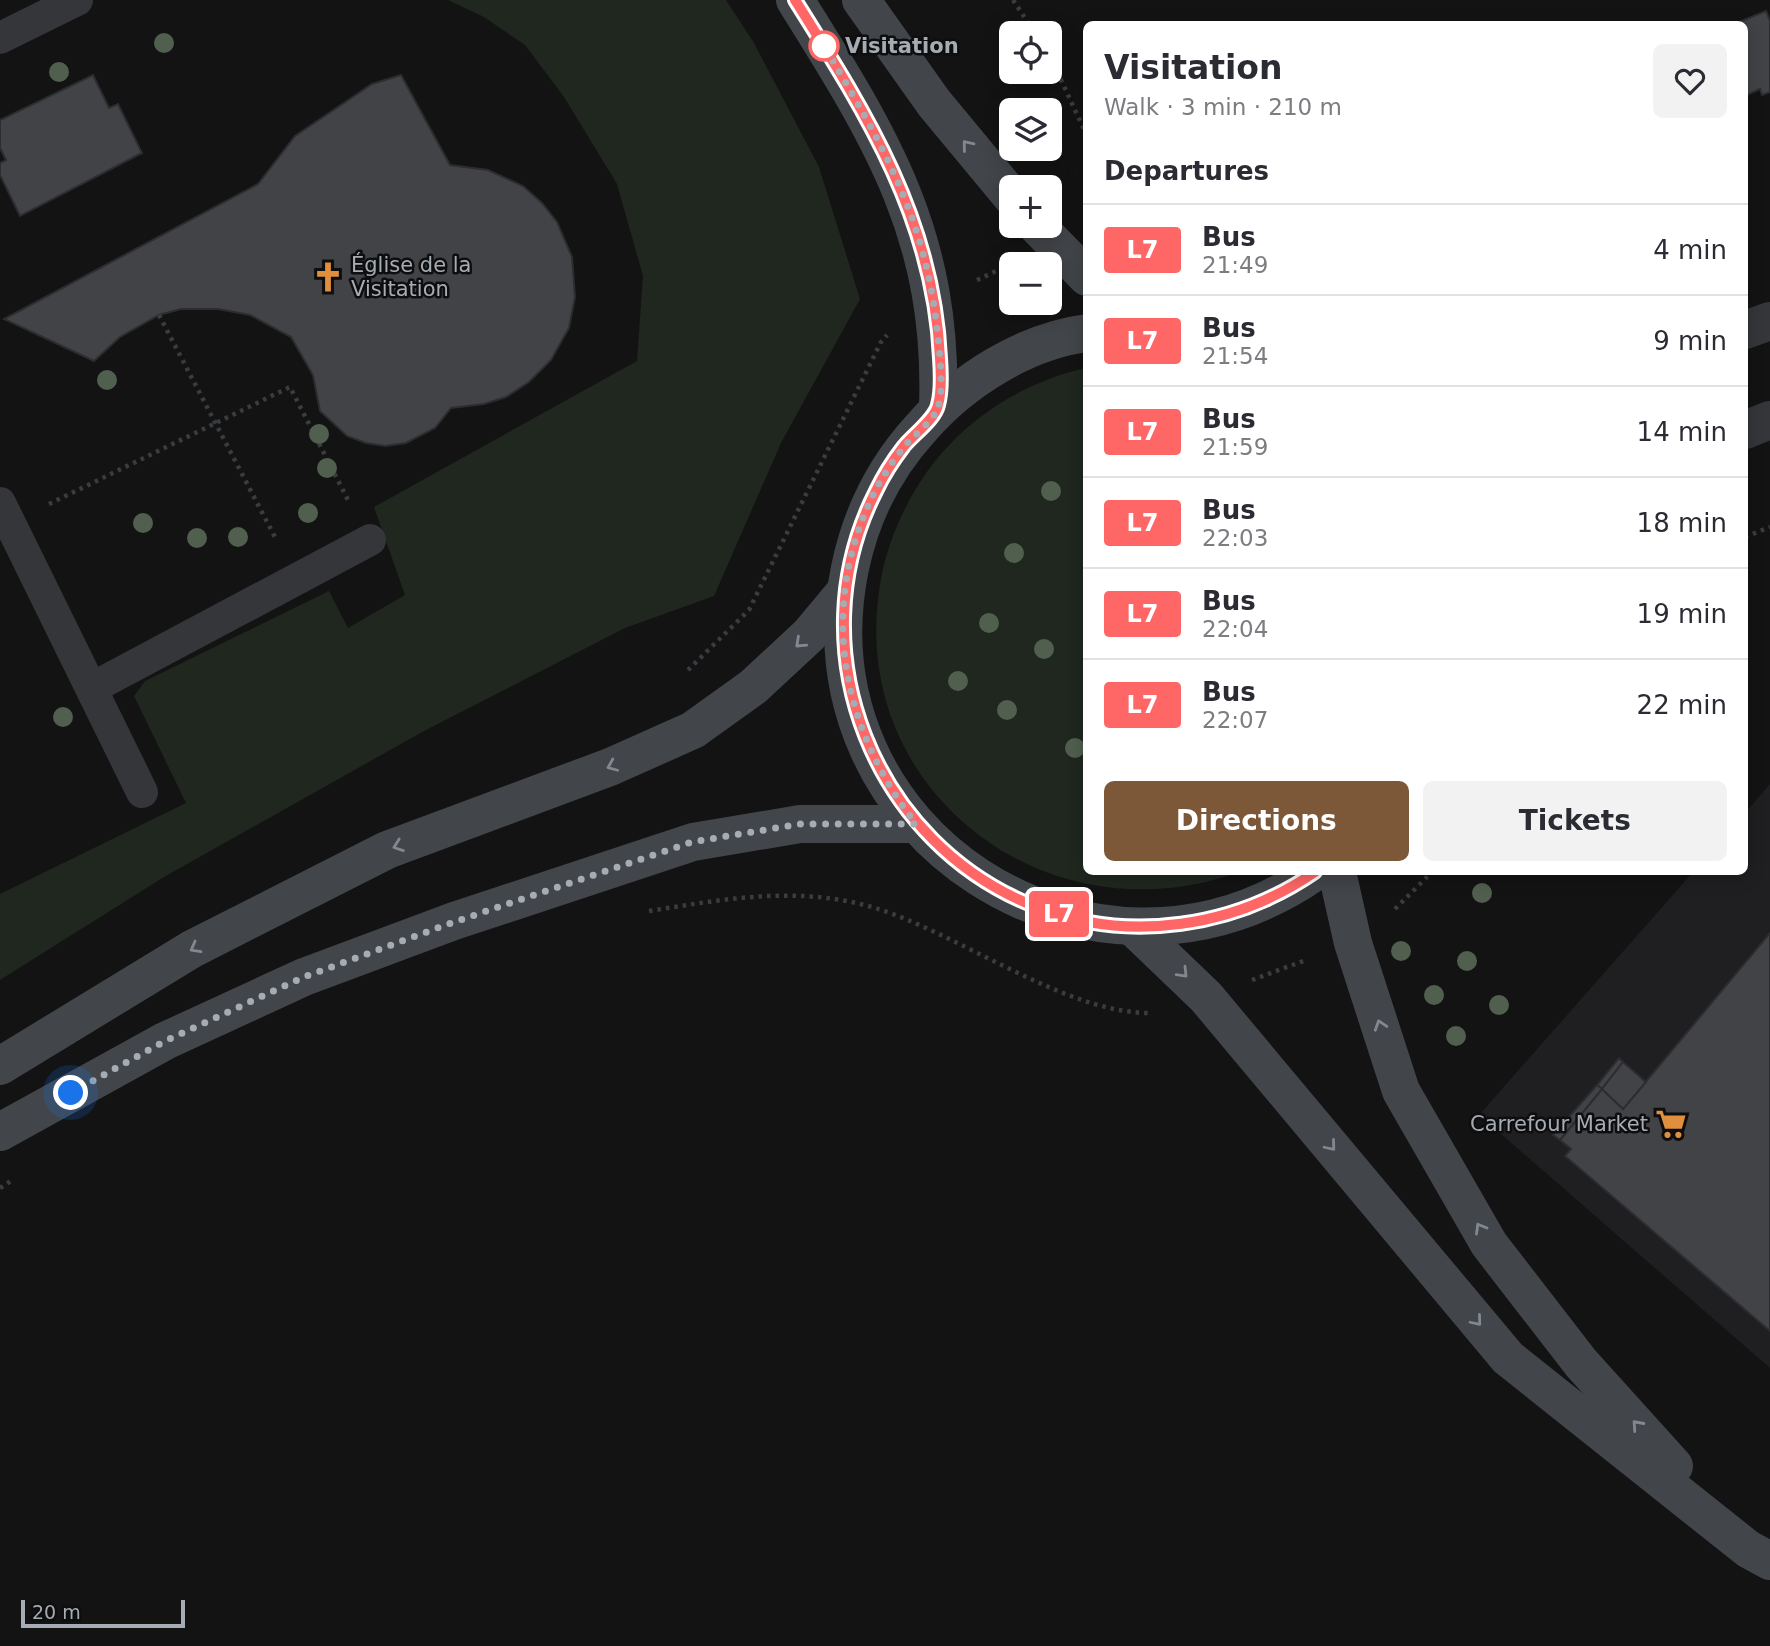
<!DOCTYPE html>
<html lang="en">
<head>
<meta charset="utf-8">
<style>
  body { margin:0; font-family:"DejaVu Sans",sans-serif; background:#f2f2f3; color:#2b2b33; height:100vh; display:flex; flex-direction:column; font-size:26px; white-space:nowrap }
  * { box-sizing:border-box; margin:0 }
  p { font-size:23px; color:#7c7c81 }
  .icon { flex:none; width:38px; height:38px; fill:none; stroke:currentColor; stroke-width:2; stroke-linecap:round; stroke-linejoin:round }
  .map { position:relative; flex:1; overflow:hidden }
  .details { position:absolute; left:1083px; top:21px; width:665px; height:854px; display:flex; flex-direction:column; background:#fff; border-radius:10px; box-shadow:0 4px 18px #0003 }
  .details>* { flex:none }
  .badge { padding:0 14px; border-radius:5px; font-size:24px; line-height:46px }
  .buttons { position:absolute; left:999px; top:21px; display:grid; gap:14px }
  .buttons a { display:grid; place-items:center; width:63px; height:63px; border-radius:10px; background:#fff; box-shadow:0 4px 18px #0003; font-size:35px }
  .scale { position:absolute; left:21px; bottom:18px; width:164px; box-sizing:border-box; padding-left:7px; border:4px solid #a6acb3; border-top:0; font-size:19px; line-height:24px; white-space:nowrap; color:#a6acb3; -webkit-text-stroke:5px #0e0e0f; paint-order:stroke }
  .you { position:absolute; width:35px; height:35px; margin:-18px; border:5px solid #fff; border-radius:50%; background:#1a73e8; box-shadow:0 0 0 10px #1a73e833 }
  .map>.badge { position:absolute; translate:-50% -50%; box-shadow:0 0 0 4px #fff }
  h2 { padding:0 21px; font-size:26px; line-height:63px }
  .round { display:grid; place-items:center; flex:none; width:74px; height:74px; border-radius:10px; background:#f2f2f3 }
  .overview { display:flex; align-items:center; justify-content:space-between; height:119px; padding:0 21px }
  h1 { font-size:33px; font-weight:600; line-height:52px }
  .button { display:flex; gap:14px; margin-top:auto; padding:14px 21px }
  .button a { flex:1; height:80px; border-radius:10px; background:#7c5838; color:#fff; font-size:28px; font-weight:600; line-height:80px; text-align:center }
  .button a+a { background:#f2f2f3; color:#2b2b33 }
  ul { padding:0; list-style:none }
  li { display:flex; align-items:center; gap:21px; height:91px; padding:0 21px; border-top:2px solid #e1e1e2 }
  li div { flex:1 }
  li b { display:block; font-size:26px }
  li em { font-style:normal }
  li .badge { min-width:77px; font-weight:700; text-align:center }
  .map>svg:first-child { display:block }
  .built { fill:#1f1f21 }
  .green { fill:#1f271f }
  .building { fill:#424347; stroke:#2d2d30; stroke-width:2 }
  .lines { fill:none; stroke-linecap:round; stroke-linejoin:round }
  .path { stroke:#3a3d40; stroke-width:4.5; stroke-dasharray:3.5 5; stroke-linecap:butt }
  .service { stroke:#343639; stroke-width:32 }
  .tertiary { stroke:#343639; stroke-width:38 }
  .secondary { stroke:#424549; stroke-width:38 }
  .tree { fill:#505f4e }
  .oneway { stroke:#83888e }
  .line-casing { stroke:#fff; stroke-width:16 }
  .line { stroke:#f66; stroke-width:10 }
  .walk { stroke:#a6acb3; stroke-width:7; stroke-dasharray:0 12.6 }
  .stop-dot { fill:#fff; stroke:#f66; stroke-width:3.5 }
  .labels { text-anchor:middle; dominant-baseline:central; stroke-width:5; stroke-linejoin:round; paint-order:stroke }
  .stop-label { font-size:21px; font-weight:bold; fill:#a6acb3; stroke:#0e0e0f; text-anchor:start }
  .poi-label { font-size:21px; fill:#a6acb3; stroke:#0e0e0f; text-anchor:start }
</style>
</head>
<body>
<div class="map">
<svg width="1770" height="1646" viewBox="0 0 1770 1646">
  <rect width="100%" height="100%" fill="#131314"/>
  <!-- built -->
  <path class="built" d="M1770 784V1368L1479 1115 1693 872H1745V813Z"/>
  <!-- green -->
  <g class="green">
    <path d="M448 0H726L754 43 819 167 860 299 781 443 714 596 625 628 424 731 164 877 0 980V894L186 803 134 696 145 681 329 591 348 628 405 595 374 507 637 361 643 276 617 184 564 97 525 45 484 17Z"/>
    <path d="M1087 368V872H1239C1040 944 836 781 883 569 895 519 920 473 957 437 993 403 1038 378 1087 368Z"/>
  </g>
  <!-- building -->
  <g class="building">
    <path d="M1766 11 1770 21V92L1762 95 1760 89 1745 96V24H1734Z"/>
    <path d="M93 75 109 108 118 104 142 153 20 216 0 175V163L6 160 0 148V120Z"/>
    <path d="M401 75 450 165 488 170 523 186 542 203 557 222 572 257 575 297 569 328 551 360 529 382 506 397 484 404 451 408 435 428 406 443 385 446 366 443 347 436 320 411 313 375 291 337 250 315 218 309H181L159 315 120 337 94 361 4 319 258 184 295 136 372 84Z"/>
    <path d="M1770 933V1331L1565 1156 1571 1149 1560 1140 1602 1089 1623 1109Z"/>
    <path d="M1619 1058 1623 1062 1602 1089 1597 1085Z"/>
    <path d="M1623 1062 1646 1082 1623 1109 1602 1089Z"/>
    <path d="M1597 1085 1602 1089 1560 1140 1553 1135Z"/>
  </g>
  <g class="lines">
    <!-- path -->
    <g class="path">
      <path d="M1013 0 1035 33"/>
      <path d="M1050 56 1087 136"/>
      <path d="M977 280 1007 266"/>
      <path d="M159 315 277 541"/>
      <path d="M49 504 290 387 349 502"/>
      <path d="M1745 537 1770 527"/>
      <path d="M688 670 749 610 881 342 887 335"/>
      <path d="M1395 909 1432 872"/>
      <path d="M649 911C725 899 799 885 875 908 958 933 1066 1014 1151 1013"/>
      <path d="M1252 980 1306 960"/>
      <path d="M0 1188 11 1181"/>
    </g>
    <!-- service -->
    <g class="service">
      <path d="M0 38 77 0"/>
      <path d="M0 503 142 792"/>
      <path d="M92 688 370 540"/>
    </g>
    <!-- tertiary -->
    <g class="tertiary">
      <path d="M1745 330 1770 321"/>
      <path d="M1745 430 1770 420"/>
    </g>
    <!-- secondary -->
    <g class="secondary">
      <path d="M795 0C882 139 944 237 938 408"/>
      <path d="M861 0 934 103 1012 197"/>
      <path d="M1037 226 1087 277"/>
      <path d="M1087 333C1025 341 962 381 922 427 885 467 861 515 850 568 795 834 1094 1025 1315 872"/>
      <path d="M1337 872 1353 943 1401 1091 1489 1244 1581 1363 1674 1466"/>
      <path d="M1133 927 1206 997 1508 1358 1748 1549 1770 1561"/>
      <path d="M0 1066 192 949 387 850 610 767 693 730 753 687 809 635 845 592"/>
      <path d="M0 1132 165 1041 304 977 454 921 693 842 800 824H916"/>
    </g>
  </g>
  <!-- trees -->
  <g class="tree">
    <circle cx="164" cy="43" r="10"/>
    <circle cx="59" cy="72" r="10"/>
    <circle cx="107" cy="380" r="10"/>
    <circle cx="319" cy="434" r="10"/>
    <circle cx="327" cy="468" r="10"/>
    <circle cx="1051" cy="491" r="10"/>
    <circle cx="308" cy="513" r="10"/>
    <circle cx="143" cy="523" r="10"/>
    <circle cx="238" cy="537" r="10"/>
    <circle cx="197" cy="538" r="10"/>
    <circle cx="1014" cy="553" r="10"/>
    <circle cx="989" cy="623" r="10"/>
    <circle cx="1044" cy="649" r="10"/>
    <circle cx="958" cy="681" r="10"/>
    <circle cx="1007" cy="710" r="10"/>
    <circle cx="63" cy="717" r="10"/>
    <circle cx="1075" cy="748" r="10"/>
    <circle cx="1482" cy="893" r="10"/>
    <circle cx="1401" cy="951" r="10"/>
    <circle cx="1467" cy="961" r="10"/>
    <circle cx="1434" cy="995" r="10"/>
    <circle cx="1499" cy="1005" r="10"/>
    <circle cx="1456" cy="1036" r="10"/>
  </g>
  <!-- one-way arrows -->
  <defs><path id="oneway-chevron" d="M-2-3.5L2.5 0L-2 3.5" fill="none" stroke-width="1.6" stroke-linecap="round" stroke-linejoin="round" transform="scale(1.75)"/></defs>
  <g class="oneway">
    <use href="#oneway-chevron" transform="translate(967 145) rotate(-129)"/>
    <use href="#oneway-chevron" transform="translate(800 643) rotate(137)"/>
    <use href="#oneway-chevron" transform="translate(612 766) rotate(157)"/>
    <use href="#oneway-chevron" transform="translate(398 846) rotate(160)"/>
    <use href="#oneway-chevron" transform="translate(195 948) rotate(151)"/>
    <use href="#oneway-chevron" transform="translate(1183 973) rotate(46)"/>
    <use href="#oneway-chevron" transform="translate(1380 1025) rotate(-108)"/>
    <use href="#oneway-chevron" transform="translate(1331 1146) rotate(50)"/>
    <use href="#oneway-chevron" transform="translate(1480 1228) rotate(-120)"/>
    <use href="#oneway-chevron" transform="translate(1477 1321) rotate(50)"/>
    <use href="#oneway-chevron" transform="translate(1637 1425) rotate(-132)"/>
  </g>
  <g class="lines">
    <!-- line casing -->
    <g class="line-casing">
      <path id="line" d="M795 0C866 113 934 220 940 358 941 372 942 391 938 405 935 419 914 434 904 446 894 459 883 476 876 491 795 650 874 846 1039 908 1130 943 1235 927 1315 872"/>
    </g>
    <!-- line -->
    <use href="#line" class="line"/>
    <!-- walk -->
    <path class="walk" d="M71 1093 165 1041 304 977 454 922 692 842 800 824H916C840 726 818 605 875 491 883 476 893 460 904 447 913 435 934 421 938 407 944 391 940 355 938 338 927 220 883 145 824 46"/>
  </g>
  <!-- icons -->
  <defs>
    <g id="church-bare" transform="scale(2.415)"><path d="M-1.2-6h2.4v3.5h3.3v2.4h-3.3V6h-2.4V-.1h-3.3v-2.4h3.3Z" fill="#e08f3f" stroke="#0e0e0f" stroke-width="2.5" paint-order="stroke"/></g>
    <g id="supermarket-bare" transform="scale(2.415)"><path d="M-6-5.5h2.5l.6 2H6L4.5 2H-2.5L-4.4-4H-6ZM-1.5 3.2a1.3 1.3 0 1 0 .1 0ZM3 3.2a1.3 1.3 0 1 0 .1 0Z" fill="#e08f3f" stroke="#0e0e0f" stroke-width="2.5" paint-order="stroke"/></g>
  </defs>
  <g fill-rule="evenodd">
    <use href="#church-bare" x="328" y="277"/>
    <use href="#supermarket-bare" x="1671" y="1124"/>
  </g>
  <!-- markers -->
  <circle class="stop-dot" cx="824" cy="46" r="14"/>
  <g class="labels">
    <!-- stop labels -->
    <g class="stop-label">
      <text x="845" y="46">Visitation</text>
    </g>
    <!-- poi labels -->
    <g class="poi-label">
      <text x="351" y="265">Église de la<tspan x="351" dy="24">Visitation</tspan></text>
      <text x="1648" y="1124" text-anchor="end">Carrefour Market</text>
    </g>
  </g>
</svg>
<div class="buttons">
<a><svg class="icon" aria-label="locate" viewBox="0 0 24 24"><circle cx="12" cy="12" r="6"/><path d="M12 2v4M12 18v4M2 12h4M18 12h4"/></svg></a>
<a><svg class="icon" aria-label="layers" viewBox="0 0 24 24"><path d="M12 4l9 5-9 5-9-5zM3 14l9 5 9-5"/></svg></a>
<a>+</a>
<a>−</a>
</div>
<div class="scale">20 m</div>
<div class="you" style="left:71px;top:1093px"></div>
<b class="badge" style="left:1059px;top:914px;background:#f66;color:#fff">L7</b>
<section class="details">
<div class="overview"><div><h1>Visitation</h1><p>Walk · 3 min · 210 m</p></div><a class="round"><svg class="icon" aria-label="heart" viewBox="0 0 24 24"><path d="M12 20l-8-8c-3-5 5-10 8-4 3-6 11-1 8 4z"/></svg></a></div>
<h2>Departures</h2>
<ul>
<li><span class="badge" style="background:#f66;color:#fff">L7</span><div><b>Bus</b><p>21:49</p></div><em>4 min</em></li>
<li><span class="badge" style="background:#f66;color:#fff">L7</span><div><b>Bus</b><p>21:54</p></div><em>9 min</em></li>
<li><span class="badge" style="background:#f66;color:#fff">L7</span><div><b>Bus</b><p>21:59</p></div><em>14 min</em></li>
<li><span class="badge" style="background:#f66;color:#fff">L7</span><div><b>Bus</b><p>22:03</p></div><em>18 min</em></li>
<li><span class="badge" style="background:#f66;color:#fff">L7</span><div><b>Bus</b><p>22:04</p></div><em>19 min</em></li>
<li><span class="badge" style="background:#f66;color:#fff">L7</span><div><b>Bus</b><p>22:07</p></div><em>22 min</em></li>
</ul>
<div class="button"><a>Directions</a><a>Tickets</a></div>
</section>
</div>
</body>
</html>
